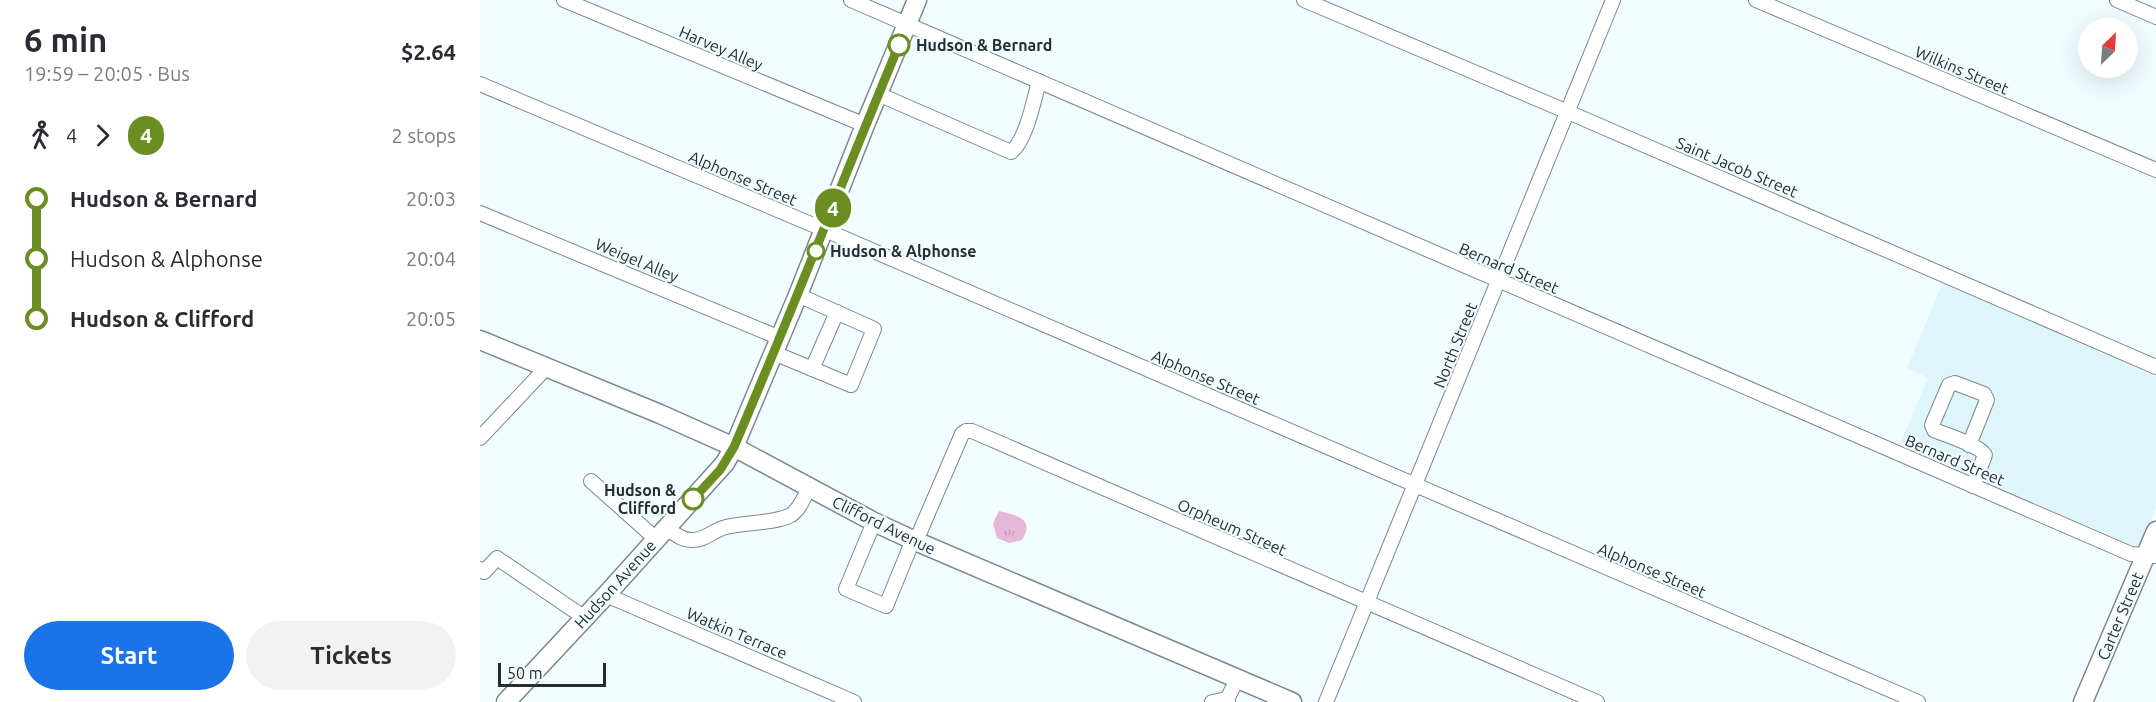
<!DOCTYPE html>
<html lang="en">
<head>
<meta charset="utf-8">
<style>
  body { margin:0; font-family:Ubuntu,sans-serif; background:#f2f2f3; color:#2b2b33; height:100vh; display:flex; flex-direction:column; font-size:22px; white-space:nowrap }
  * { box-sizing:border-box; margin:0 }
  p { font-size:20px; color:#7c7c81 }
  .icon { flex:none; width:33px; height:33px; fill:none; stroke:currentColor; stroke-width:2; stroke-linecap:round; stroke-linejoin:round }
  .map { position:relative; flex:1; overflow:hidden }
  .drawer { display:flex; flex-direction:column; background:#fff; width:480px }
  .drawer>* { flex:none }
  .badge { padding:0 12px; border-radius:20px; font-size:21px; line-height:39px }
  .needle { width:39px; rotate:25deg }
  .tools { position:absolute; left:1598px; top:18px; display:grid; gap:12px }
  .tools a { display:grid; place-items:center; width:60px; height:60px; border-radius:50%; background:#fff; box-shadow:0 6px 24px #0002; font-size:30px }
  .scale { position:absolute; left:18px; bottom:15px; width:108px; box-sizing:border-box; padding-left:6px; border:3px solid #282e2f; border-top:0; font-size:16px; line-height:21px; white-space:nowrap; color:#282e2f; -webkit-text-stroke:4px #f0fcff; paint-order:stroke }
  .map>.badge { position:absolute; translate:-50% -50%; box-shadow:0 0 0 3px #fff }
  .legs { display:flex; align-items:center; gap:9px; height:66px; padding:0 24px; font-size:20px }
  .legs p { margin-inline-start:auto }
  .overview { display:flex; align-items:center; justify-content:space-between; height:102px; padding:0 24px }
  h1 { font-size:33px; font-weight:700; line-height:45px }
  .button { display:flex; gap:12px; margin-top:auto; padding:12px 24px }
  .button a { flex:1; height:69px; border-radius:36px; background:#1a73e8; color:#fff; font-size:24px; font-weight:700; line-height:69px; text-align:center }
  .button a+a { background:#f2f2f3; color:#2b2b33 }
  ul { padding:0 24px; list-style:none }
  li { display:flex; align-items:center; gap:21px; height:60px; font-size:22px }
  li i { display:grid; place-items:center; width:9px; height:100%; margin:0 8px; background:currentColor }
  li i::after { content:''; width:15px; height:15px; margin:-8px; border:4px solid; border-radius:50%; background:#fff }
  li p { margin-inline-start:auto }
  li:first-child i { background:linear-gradient(#0000 50%,currentColor 0) }
  li:last-child i { background:linear-gradient(currentColor 50%,#0000 0) }
  main { display:flex; flex:1; min-height:0 }
  .map>svg:first-child { display:block }
  .built { fill:#def5fb }
  .park { fill:url(#park-tufts) }
  .lines { fill:none; stroke-linecap:round; stroke-linejoin:round }
  .minor-casing { stroke:#7b888c; stroke-width:16 }
  .major-casing { stroke:#7b888c; stroke-width:21 }
  .minor { stroke:#fff; stroke-width:14 }
  .major { stroke:#fff; stroke-width:18 }
  .line-1-casing { stroke:#fff; stroke-width:14 }
  .line-1 { stroke:#6b8e23; stroke-width:9 }
  .stop-1-dot { fill:#fff; stroke:#6b8e23; stroke-width:3 }
  .labels { text-anchor:middle; dominant-baseline:central; stroke-width:4.5; stroke-linejoin:round; paint-order:stroke }
  .stop-label { font-size:16px; font-weight:bold; fill:#282e2f; stroke:#f0fcff; text-anchor:start }
  .street-label { font-size:16px; fill:#282e2f; stroke:#f0fcff }
</style>
</head>
<body>
<main>
<section class="drawer">
<div class="overview"><div><h1>6 min</h1><p>19:59 – 20:05 · Bus</p></div><b>$2.64</b></div>
<div class="legs"><svg class="icon" aria-label="walk" viewBox="0 0 24 24"><circle cx="13" cy="4" r="2"/><path d="M13 8l-2 6 4 7M11 14l-3 7M7 12l3-4h3l4 4"/></svg>4<svg class="icon" aria-label="forward" viewBox="0 0 24 24"><path d="M9 5l7 7-7 7"/></svg><b class="badge" style="background:#6b8e23;color:#fff">4</b><p>2 stops</p></div>
<ul>
<li><i style="color:#6b8e23"></i><b>Hudson &amp; Bernard</b><p>20:03</p></li>
<li><i style="color:#6b8e23"></i><span>Hudson &amp; Alphonse</span><p>20:04</p></li>
<li><i style="color:#6b8e23"></i><b>Hudson &amp; Clifford</b><p>20:05</p></li>
</ul>
<div class="button"><a>Start</a><a>Tickets</a></div>
</section>
<div class="map">
<svg width="1676" height="702" viewBox="0 0 1676 702">
  <defs>
    <pattern id="park-tufts" width="24" height="20" patternUnits="userSpaceOnUse" patternTransform="scale(1.5)"><rect width="24" height="20" fill="#e6b8d7"/><path d="M3 7l-1-3M5 7V3M7 7l1-3M15 17l-1-3M17 17v-4M19 17l1-3" fill="none" stroke="#c59eb9"/></pattern>
  </defs>
  <rect width="100%" height="100%" fill="#f0fcff"/>
  <!-- built -->
  <path class="built" d="M1465 282 1506 299 1508 303 1625 354H1631L1653 363 1657 368 1676 376V508L1661 543 1657 546 1651 545 1420 444 1448 378 1427 368 1462 285Z"/>
  <!-- park -->
  <path class="park" d="M519 511C535 515 556 518 542 540L529 543 517 538 513 524Z"/>
  <g class="lines">
    <!-- minor casing -->
    <g class="minor-casing">
      <g id="minor">
        <path d="M84 0 385 125"/>
        <path d="M371 0 1651 554 1676 556"/>
        <path d="M824 0 1088 112 1676 367"/>
        <path d="M1276 0 1676 170"/>
        <path d="M1637 0 1676 17"/>
        <path d="M0 84 345 230 1438 702"/>
        <path d="M398 94 531 152C546 141 554 100 559 81"/>
        <path d="M0 213 300 338"/>
        <path d="M294 353 371 385 394 329 318 295"/>
        <path d="M332 369 357 312"/>
        <path d="M0 438 66 368"/>
        <path d="M1489 445 1507 400 1504 394 1475 383 1469 385 1452 425 1454 430C1466 435 1499 445 1505 455L1493 486"/>
        <path d="M111 481 176 539"/>
        <path d="M394 522 366 589 406 606 433 540"/>
        <path d="M186 528C194 533 201 540 211 540 225 541 233 530 246 527 265 522 294 524 311 515 320 509 324 497 329 488"/>
        <path d="M436 541 482 434 486 431H492L1117 702"/>
        <path d="M0 569 4 572 17 558 105 618"/>
        <path d="M126 595 374 702"/>
        <path d="M732 702 747 699"/>
        <path d="M748 702 747 699 758 678"/>
        <path d="M846 702 1133 0"/>
      </g>
    </g>
    <!-- major casing -->
    <g class="major-casing">
      <g id="major">
        <path d="M0 340 180 414 254 447 394 522 433 540 812 702"/>
        <path d="M26 702 126 595 245 463 254 447 318 295 385 125 437 0"/>
        <path d="M1603 702 1676 531"/>
      </g>
    </g>
    <!-- minor -->
    <use href="#minor" class="minor"/>
    <!-- major -->
    <use href="#major" class="major"/>
  </g>
  <g class="lines">
    <!-- line-1 casing -->
    <g class="line-1-casing">
      <path id="line-1" d="M213 499 240 470 254 447C311 314 363 179 419 45"/>
    </g>
    <!-- line-1 -->
    <use href="#line-1" class="line-1"/>
  </g>
  <!-- markers -->
  <g class="stop-1-dot">
    <circle cx="419" cy="45" r="10"/>
    <circle cx="336" cy="251" r="8"/>
    <circle cx="213" cy="499" r="10"/>
  </g>
  <g class="labels">
    <!-- stop labels -->
    <g class="stop-label">
      <text x="436" y="45">Hudson &amp; Bernard</text>
      <text x="350" y="251">Hudson &amp; Alphonse</text>
      <text x="196" y="490" text-anchor="end">Hudson &amp;<tspan x="196" dy="18">Clifford</tspan></text>
    </g>
    <!-- street labels -->
    <g class="street-label">
      <text transform="translate(241 48) rotate(23)">Harvey Alley</text>
      <text transform="translate(1482 70) rotate(23)">Wilkins Street</text>
      <text transform="translate(1257 167) rotate(23)">Saint Jacob Street</text>
      <text transform="translate(263 178) rotate(23)">Alphonse Street</text>
      <text transform="translate(157 260) rotate(23)">Weigel Alley</text>
      <text transform="translate(1029 268) rotate(23)">Bernard Street</text>
      <text transform="translate(975 345) rotate(-68)">North Street</text>
      <text transform="translate(726 377) rotate(23)">Alphonse Street</text>
      <text transform="translate(1475 460) rotate(23)">Bernard Street</text>
      <text transform="translate(404 525) rotate(26)">Clifford Avenue</text>
      <text transform="translate(752 527) rotate(24)">Orpheum Street</text>
      <text transform="translate(1172 570) rotate(23)">Alphonse Street</text>
      <text transform="translate(135 584) rotate(-48)">Hudson Avenue</text>
      <text transform="translate(1640 616) rotate(-67)">Carter Street</text>
      <text transform="translate(257 633) rotate(23)">Watkin Terrace</text>
    </g>
  </g>
</svg>
<div class="tools">
<a><svg class="needle" viewBox="-14 -14 28 28"><path d="M0-13l5 13h-10z" fill="#e53935"/><path d="M0 13l5-13h-10z" fill="#7c7c81"/></svg></a>
</div>
<div class="scale">50 m</div>
<b class="badge" style="left:353px;top:208px;background:#6b8e23;color:#fff">4</b>
</div>
</main>
</body>
</html>
